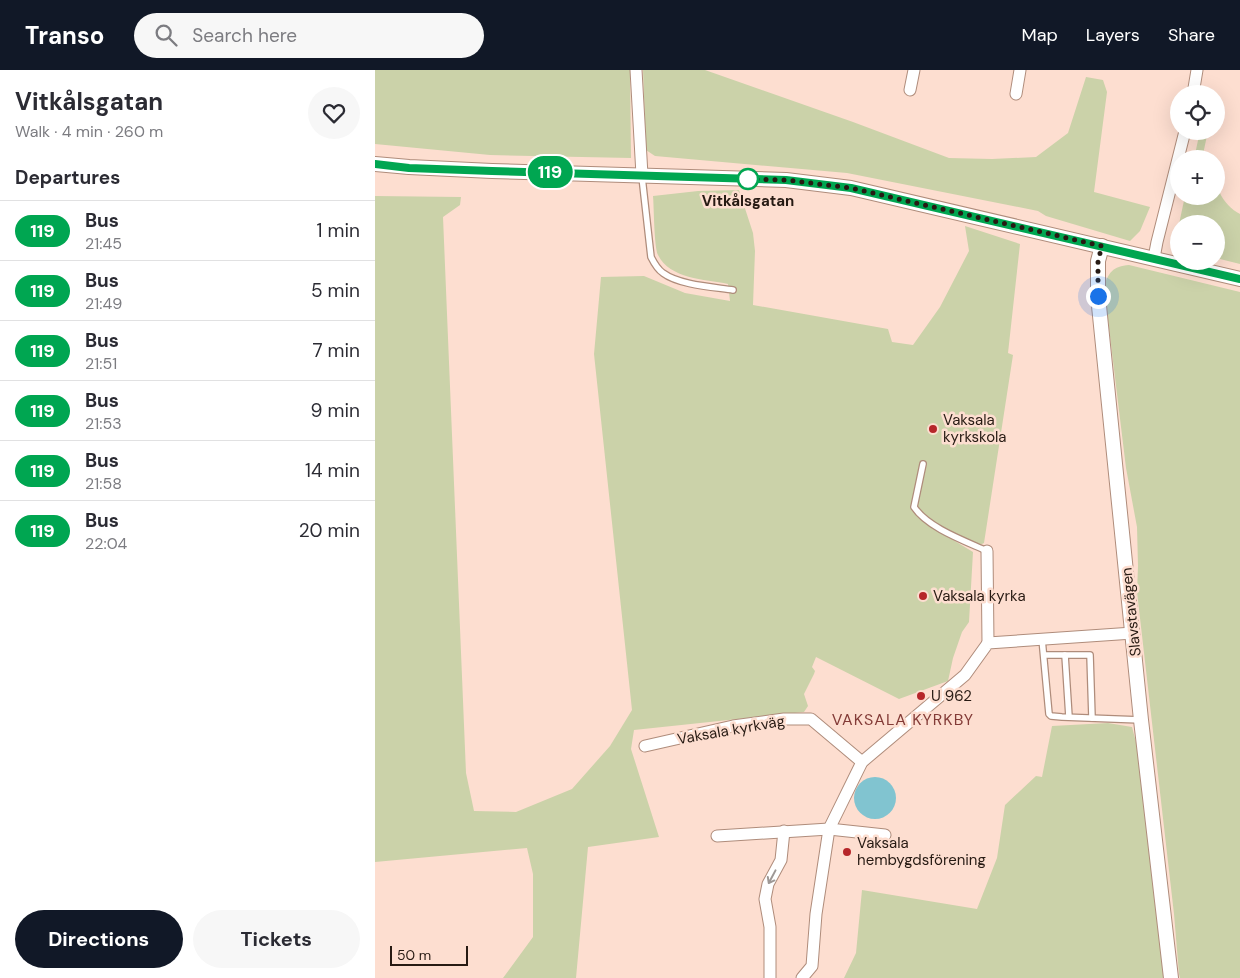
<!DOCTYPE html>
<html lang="en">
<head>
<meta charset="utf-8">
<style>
  body { margin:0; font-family:"DM Sans",sans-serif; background:#f7f7f7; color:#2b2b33; height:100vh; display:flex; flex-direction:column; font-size:19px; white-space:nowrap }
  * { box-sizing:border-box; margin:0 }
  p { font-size:16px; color:#7c7c81 }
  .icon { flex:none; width:28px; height:28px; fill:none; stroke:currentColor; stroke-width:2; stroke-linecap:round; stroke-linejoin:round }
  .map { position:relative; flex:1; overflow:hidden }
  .sheet { display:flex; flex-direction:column; background:#fff; width:375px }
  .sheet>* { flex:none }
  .badge { padding:0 10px; border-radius:16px; font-size:18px; line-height:32px }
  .tools { position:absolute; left:795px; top:15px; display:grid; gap:10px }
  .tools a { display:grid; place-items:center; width:55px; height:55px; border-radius:50%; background:#fff; box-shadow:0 5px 20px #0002; font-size:25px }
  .scale { position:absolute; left:15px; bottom:12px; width:78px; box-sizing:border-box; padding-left:5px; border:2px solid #271a13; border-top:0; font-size:14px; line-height:18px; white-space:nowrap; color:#271a13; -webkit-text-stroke:4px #fdded0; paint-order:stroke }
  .you { position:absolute; width:25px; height:25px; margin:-12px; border:4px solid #fff; border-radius:50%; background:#1a73e8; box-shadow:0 0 0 8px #1a73e833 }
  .map>.badge { position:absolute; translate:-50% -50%; box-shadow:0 0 0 2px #fff }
  h2 { padding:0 15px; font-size:19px; line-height:45px }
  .round { display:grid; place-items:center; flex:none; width:52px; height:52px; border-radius:26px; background:#f7f7f7 }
  .summary { display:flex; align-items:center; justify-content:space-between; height:85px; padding:0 15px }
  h1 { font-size:24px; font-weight:700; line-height:38px }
  .action { display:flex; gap:10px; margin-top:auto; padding:10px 15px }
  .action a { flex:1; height:58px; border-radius:30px; background:#111827; color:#fff; font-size:20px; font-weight:700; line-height:58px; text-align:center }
  .action a+a { background:#f7f7f7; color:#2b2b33 }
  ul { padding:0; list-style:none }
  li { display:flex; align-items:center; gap:15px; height:60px; padding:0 15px; border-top:1px solid #e1e1e2 }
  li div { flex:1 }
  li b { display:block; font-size:19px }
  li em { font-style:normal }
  li .badge { min-width:55px; font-weight:700; text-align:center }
  header { display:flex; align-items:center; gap:30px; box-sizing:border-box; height:70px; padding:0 25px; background:#111827; color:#fff }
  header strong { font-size:24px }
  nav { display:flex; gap:28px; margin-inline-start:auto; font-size:18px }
  .search { width:350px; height:45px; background:#f7f7f7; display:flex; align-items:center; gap:12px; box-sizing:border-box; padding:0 18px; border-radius:28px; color:#7c7c81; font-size:19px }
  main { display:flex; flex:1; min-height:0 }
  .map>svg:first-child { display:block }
  .green { fill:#cbd2a9 }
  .water { fill:#81c4d0 }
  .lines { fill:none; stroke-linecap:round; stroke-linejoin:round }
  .service-casing { stroke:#af8c7b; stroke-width:8 }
  .minor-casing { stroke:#af8c7b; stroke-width:13 }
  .tertiary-casing { stroke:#af8c7b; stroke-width:16 }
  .service { stroke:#fff; stroke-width:5.5 }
  .minor { stroke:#fff; stroke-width:11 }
  .tertiary { stroke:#fff; stroke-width:14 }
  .oneway { stroke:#9e9895 }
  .line-casing { stroke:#fff; stroke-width:11 }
  .line { stroke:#00a651; stroke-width:8 }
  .walk { stroke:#271a13; stroke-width:5; stroke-dasharray:0 9 }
  .stop-dot { fill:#fff; stroke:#00a651; stroke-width:2.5 }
  .poi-dot { fill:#b6262a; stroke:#fdded0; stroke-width:2 }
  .labels { text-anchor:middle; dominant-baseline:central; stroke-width:5; stroke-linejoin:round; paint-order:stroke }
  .stop-label { font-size:15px; font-weight:bold; fill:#271a13; stroke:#fdded0 }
  .poi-label { font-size:15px; fill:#271a13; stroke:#fdded0; text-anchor:start }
  .street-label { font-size:15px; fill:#271a13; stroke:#fdded0 }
  .neighbourhood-label { font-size:16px; letter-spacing:1px; fill:#833b37; stroke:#fdded0 }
</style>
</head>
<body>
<header>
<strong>Transo</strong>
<div class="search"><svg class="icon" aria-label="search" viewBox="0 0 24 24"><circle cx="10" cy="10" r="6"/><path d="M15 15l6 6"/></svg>Search here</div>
<nav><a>Map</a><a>Layers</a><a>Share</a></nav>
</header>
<main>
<section class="sheet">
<div class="summary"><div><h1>Vitkålsgatan</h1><p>Walk · 4 min · 260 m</p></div><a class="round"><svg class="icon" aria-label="heart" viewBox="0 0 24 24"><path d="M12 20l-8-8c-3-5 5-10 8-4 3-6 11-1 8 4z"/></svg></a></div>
<h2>Departures</h2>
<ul>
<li><span class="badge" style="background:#00a651;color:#fff">119</span><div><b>Bus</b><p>21:45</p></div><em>1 min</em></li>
<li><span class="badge" style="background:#00a651;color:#fff">119</span><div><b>Bus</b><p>21:49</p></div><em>5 min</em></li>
<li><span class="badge" style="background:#00a651;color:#fff">119</span><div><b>Bus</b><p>21:51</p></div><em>7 min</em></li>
<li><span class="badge" style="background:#00a651;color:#fff">119</span><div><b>Bus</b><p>21:53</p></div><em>9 min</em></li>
<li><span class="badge" style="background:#00a651;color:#fff">119</span><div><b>Bus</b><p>21:58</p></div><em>14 min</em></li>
<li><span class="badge" style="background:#00a651;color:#fff">119</span><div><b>Bus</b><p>22:04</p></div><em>20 min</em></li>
</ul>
<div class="action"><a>Directions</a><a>Tickets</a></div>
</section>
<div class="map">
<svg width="865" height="908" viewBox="0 0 865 908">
  <rect width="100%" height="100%" fill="#fdded0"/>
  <!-- green -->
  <g class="green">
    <path d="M0 0H255L256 88 115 85 0 74Z"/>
    <path d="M268 0H330L478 52 574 88 617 89 661 87 693 63 711 7 728 10 732 22 719 122 775 137 765 161 755 171 671 146 663 141 472 103 280 86 271 80Z"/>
    <path d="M825 61H833L827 89H819Z"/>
    <path d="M364 120 378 163 380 181 378 235 513 259 517 272 538 275 565 237 594 181 590 156 645 174 633 283 638 285 609 473 605 475 547 451 598 482 594 552 587 562 578 588 573 611 524 629 441 587 437 597 440 601 439 604 429 624 433 636 429 642 259 660 256 679 284 767 213 777 201 908H128L158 867V804L152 778 0 792V126L86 127 85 135 68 147 91 703 99 741 141 742 197 719 235 676 257 640 219 284 226 207 269 206 310 223 355 231 353 214C329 209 295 209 283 185 279 177 279 137 278 126L323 121Z"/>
    <path d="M841 122 845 123C848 131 857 140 865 144V194L841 188V154H804L810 126H841Z"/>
    <path d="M754 195 865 222V908H805L804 904 799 844 762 522 763 496 762 457 751 398 729 217C733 203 738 196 754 195Z"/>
    <path d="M733 653 757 657 767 695 792 908H469L481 883 487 820 602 839 622 788 630 735 661 706 667 707 677 656Z"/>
  </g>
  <!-- water -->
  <circle class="water" cx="500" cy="728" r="21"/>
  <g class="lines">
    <!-- service casing -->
    <g class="service-casing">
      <g id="service">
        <path d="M267 107 276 187C279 193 282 199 288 203 304 215 338 217 358 220"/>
        <path d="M548 394 539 437C553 458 590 471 612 481"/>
        <path d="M667 569 674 644 676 646 687 647 766 650"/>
        <path d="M669 585H715L717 648"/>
        <path d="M690 585 694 647"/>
      </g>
    </g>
    <!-- minor casing -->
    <g class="minor-casing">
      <g id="minor">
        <path d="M261 0 267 105"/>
        <path d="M535 20 539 0"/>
        <path d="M641 24 645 0"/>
        <path d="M818 24 822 0"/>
        <path d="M779 188 782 172 810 61"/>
        <path d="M612 481 613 573"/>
        <path d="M270 676 358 656 409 649H436L487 692"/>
        <path d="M342 766 454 759 510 765"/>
        <path d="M395 908V857L390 829 393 814 406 790 409 761"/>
        <path d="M427 908 437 896 441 844 454 759 487 692 590 605 613 573 758 563"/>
      </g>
    </g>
    <!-- tertiary casing -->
    <g class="tertiary-casing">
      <g id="tertiary">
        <path d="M0 94 34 97 117 101 411 110 476 118 865 209"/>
        <path d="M727 176 723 191V226L766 650 796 908"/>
      </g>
    </g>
    <!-- service -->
    <use href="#service" class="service"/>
    <!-- minor -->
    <use href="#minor" class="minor"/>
    <!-- tertiary -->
    <use href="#tertiary" class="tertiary"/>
  </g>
  <!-- one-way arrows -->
  <defs><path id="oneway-shaft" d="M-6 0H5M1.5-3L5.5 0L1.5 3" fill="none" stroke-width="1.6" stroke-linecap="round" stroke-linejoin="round" transform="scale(1.25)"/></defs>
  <use class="oneway" href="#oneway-shaft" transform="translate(397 807) rotate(118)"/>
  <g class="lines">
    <!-- line casing -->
    <g class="line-casing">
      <path id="line" d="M0 94 34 98 117 101 411 110 476 118 865 209"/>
    </g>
    <!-- line -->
    <use href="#line" class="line"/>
    <!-- walk -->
    <path class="walk" d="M373 109 411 110 476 118 727 176 723 191V226"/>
  </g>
  <!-- markers -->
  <circle class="stop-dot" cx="373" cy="109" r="10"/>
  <g class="poi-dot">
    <circle cx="558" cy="359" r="5"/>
    <circle cx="548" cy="526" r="5"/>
    <circle cx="546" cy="626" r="5"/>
    <circle cx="472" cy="782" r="5"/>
  </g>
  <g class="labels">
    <!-- stop labels -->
    <g class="stop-label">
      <text x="373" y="131">Vitkålsgatan</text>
    </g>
    <!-- poi labels -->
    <g class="poi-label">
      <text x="568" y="350">Vaksala<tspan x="568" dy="17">kyrkskola</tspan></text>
      <text x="558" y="526">Vaksala kyrka</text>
      <text x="556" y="626">U 962</text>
      <text x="482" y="773">Vaksala<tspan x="482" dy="17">hembygdsförening</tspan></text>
    </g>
    <!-- street labels -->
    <g class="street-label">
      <text transform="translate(756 542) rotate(-96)">Slavstavägen</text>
      <text transform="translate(356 660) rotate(-10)">Vaksala kyrkväg</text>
    </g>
    <!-- neighbourhood labels -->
    <g class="neighbourhood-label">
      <text x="528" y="649">VAKSALA KYRKBY</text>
    </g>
  </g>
</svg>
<div class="tools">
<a><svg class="icon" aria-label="locate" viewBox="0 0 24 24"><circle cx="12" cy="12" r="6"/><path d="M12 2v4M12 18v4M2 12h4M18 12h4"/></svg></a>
<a>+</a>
<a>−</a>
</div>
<div class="scale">50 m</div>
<div class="you" style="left:723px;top:226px"></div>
<b class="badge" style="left:175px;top:102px;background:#00a651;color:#fff">119</b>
</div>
</main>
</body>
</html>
